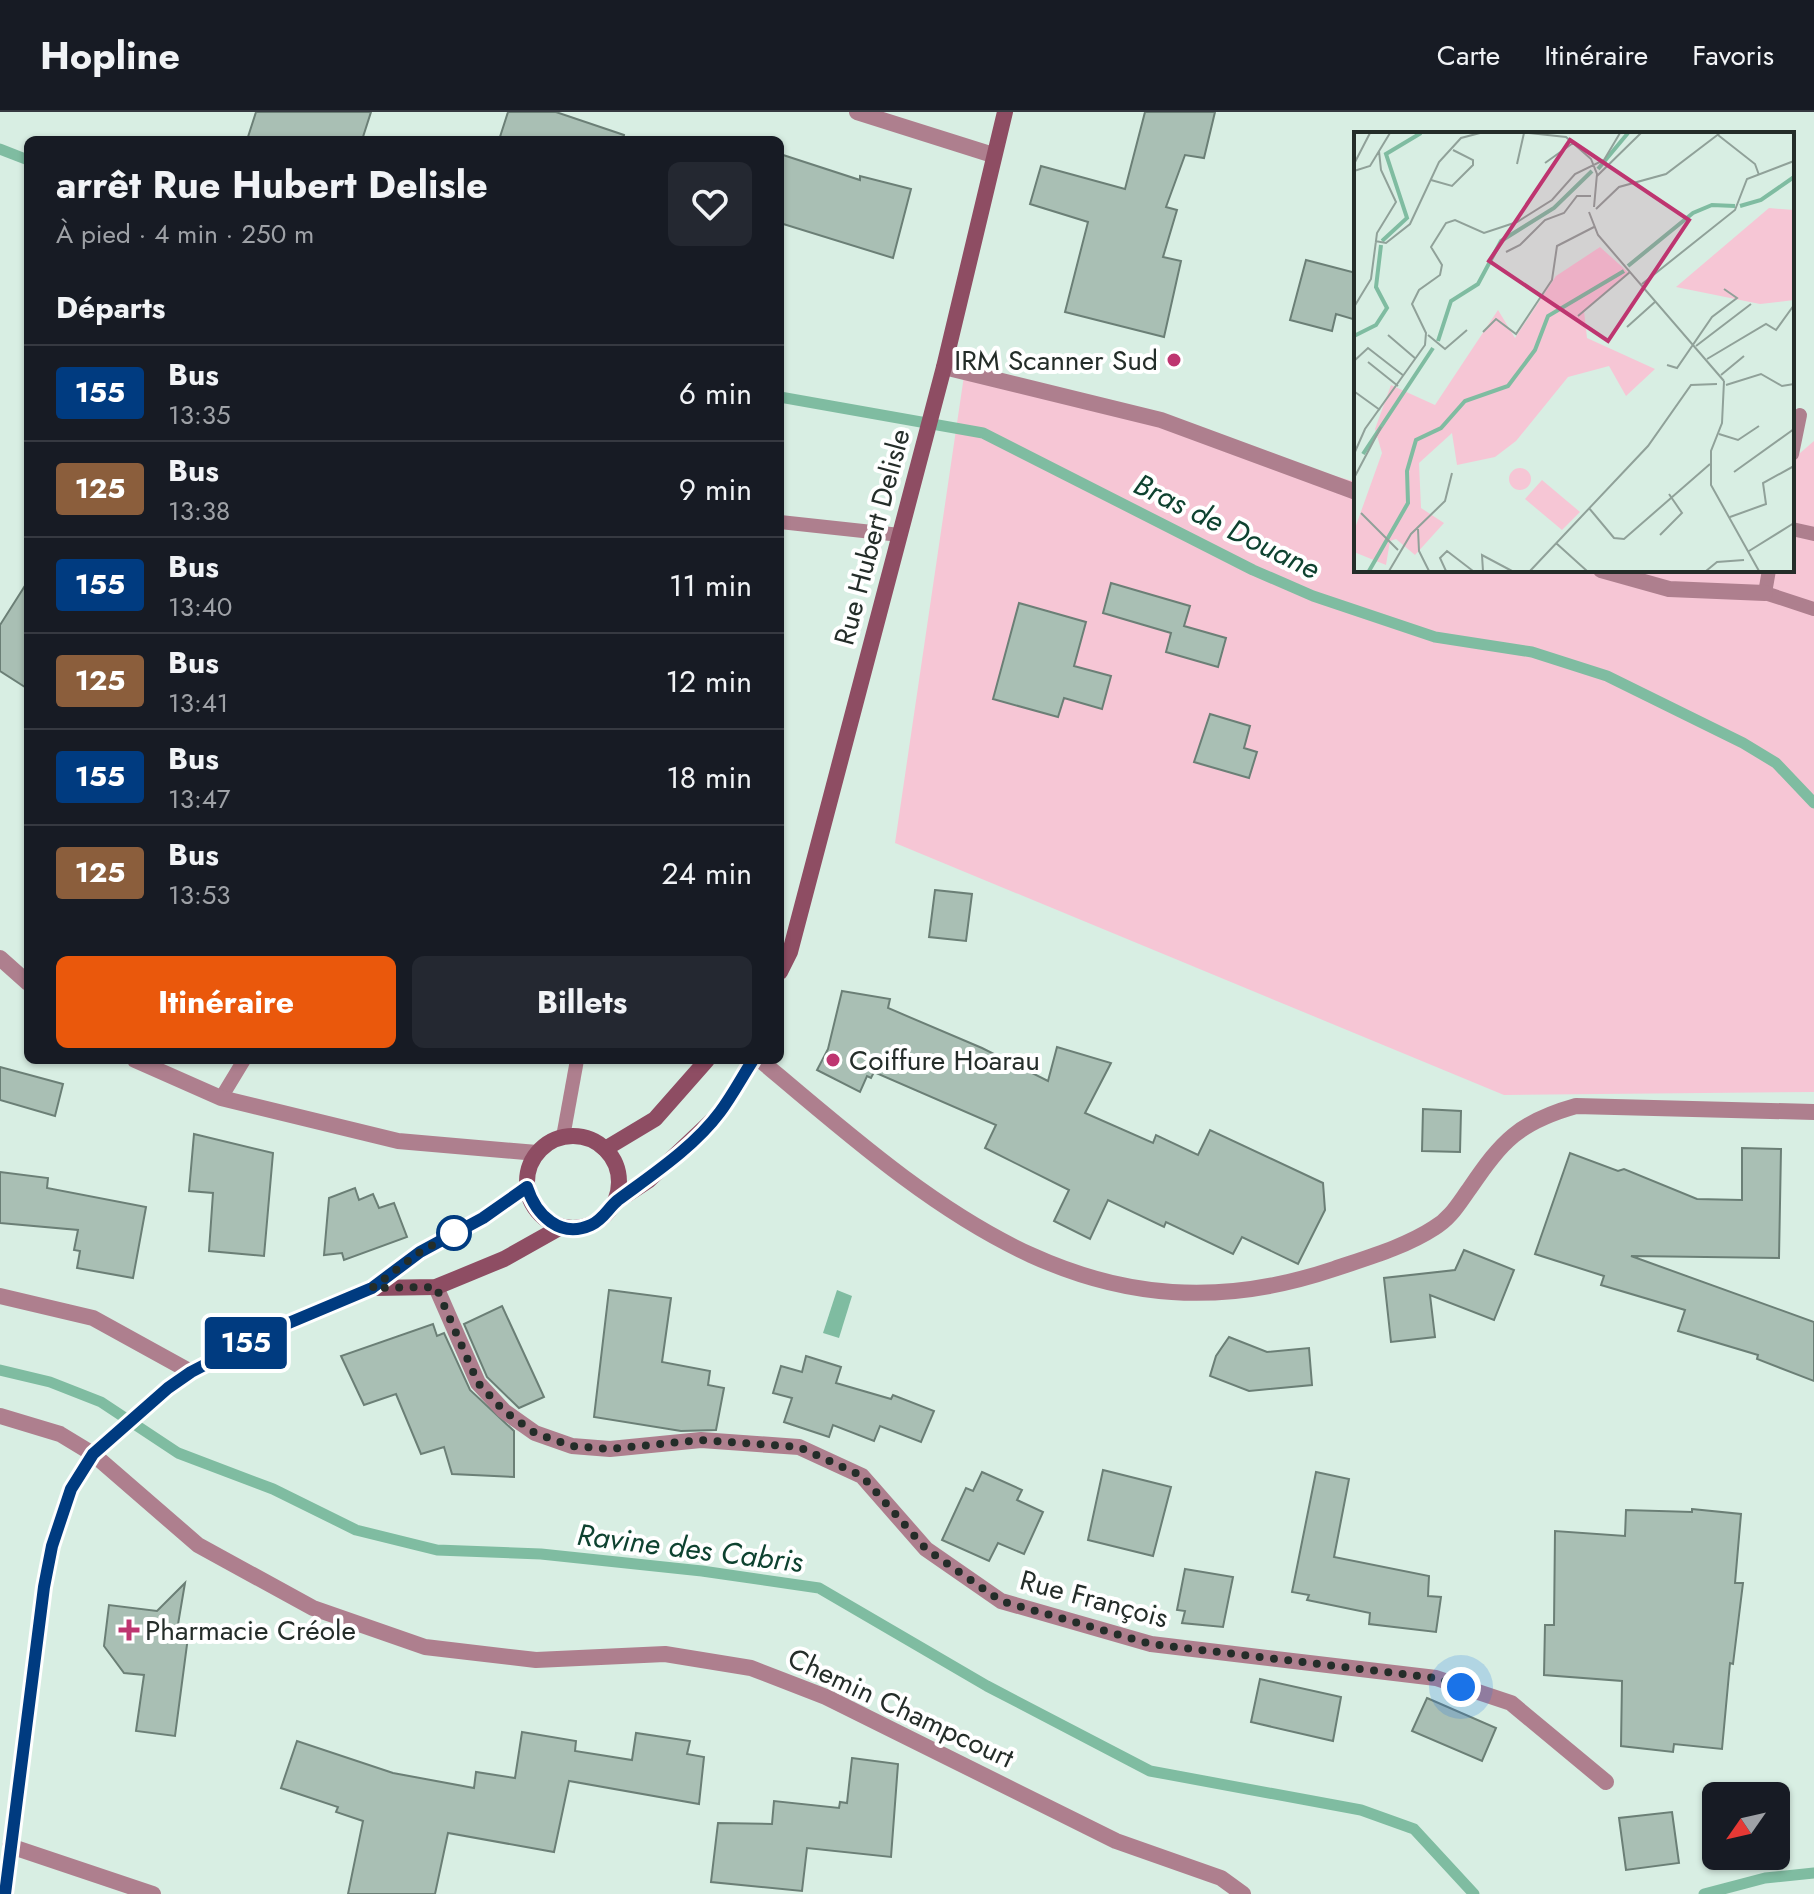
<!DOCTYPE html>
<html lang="fr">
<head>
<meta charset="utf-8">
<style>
  body { margin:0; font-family:Jost,sans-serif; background:#242831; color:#f1f3f6; height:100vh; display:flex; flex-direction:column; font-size:30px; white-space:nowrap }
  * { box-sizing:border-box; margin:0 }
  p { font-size:26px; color:#9ea1a6 }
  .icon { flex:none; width:44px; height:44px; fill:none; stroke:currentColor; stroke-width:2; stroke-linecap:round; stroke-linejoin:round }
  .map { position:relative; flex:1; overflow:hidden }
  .panel { position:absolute; left:24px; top:24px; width:760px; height:928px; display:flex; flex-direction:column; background:#171b24; border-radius:12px; box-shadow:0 2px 6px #0004 }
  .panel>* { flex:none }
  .badge { padding:0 16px; border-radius:6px; font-size:28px; line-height:52px }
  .needle { width:52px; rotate:236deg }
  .buttons { position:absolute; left:1702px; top:1670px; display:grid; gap:16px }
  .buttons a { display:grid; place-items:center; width:88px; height:88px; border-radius:12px; background:#171b24; box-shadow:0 2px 6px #0004; font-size:40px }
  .you { position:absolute; width:40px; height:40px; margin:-20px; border:6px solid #fff; border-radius:50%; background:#1a73e8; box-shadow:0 0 0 12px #1a73e833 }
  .map>.badge { position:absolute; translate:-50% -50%; box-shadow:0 0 0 4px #fff }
  h2 { padding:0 32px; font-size:30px; line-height:72px }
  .round { display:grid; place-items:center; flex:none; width:84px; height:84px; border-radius:12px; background:#242831 }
  .overview { display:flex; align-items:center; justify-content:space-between; height:136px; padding:0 32px }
  h1 { font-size:38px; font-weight:700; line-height:60px }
  .primary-button { display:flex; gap:16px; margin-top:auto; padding:16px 32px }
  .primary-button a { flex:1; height:92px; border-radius:12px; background:#ea580c; color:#fff; font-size:32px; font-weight:700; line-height:92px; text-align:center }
  .primary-button a+a { background:#242831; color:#f1f3f6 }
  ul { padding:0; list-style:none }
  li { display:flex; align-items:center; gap:24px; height:96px; padding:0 32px; border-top:2px solid #363941 }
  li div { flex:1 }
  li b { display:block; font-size:30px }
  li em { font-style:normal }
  li .badge { min-width:88px; font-weight:700; text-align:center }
  header { display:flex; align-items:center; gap:48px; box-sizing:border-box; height:112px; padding:0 40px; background:#171b24; border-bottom:2px solid #363941 }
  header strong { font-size:38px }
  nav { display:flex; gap:44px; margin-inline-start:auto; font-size:28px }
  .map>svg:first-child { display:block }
  .green { fill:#f6c6d5 }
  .water { fill:#7fbca1 }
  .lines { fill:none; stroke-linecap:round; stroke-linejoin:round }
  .stream { stroke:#7fbca1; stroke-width:11 }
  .building { fill:#a9bfb4; stroke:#6b7f76; stroke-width:2 }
  .lane { stroke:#ae7f8e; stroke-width:14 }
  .street { stroke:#ae7f8e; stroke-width:16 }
  .secondary { stroke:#8e4d63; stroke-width:16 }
  .line-casing { stroke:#fff; stroke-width:18 }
  .line { stroke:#003b80; stroke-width:12 }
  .walk { stroke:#242d29; stroke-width:8; stroke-dasharray:0 14.4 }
  .poi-dot { fill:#be3570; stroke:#fff; stroke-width:3 }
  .stop-dot { fill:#fff; stroke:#003b80; stroke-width:4 }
  .labels { text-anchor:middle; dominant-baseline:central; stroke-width:8; stroke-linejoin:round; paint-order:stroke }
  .poi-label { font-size:28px; fill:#242d29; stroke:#fff; text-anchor:start }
  .street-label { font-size:28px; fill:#242d29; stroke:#fff }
  .water-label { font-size:30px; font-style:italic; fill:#0e4230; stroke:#fff }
  .inset-river { fill:none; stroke:#7fbca1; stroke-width:4 }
  .inset-road { fill:none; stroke:#90a199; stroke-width:2 }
  .view { fill:#be3570; fill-opacity:0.15; stroke:#be3570; stroke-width:4 }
  .inset-edge { fill:none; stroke:#242d29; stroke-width:4 }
</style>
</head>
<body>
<header>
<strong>Hopline</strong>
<nav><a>Carte</a><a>Itinéraire</a><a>Favoris</a></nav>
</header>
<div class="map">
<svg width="1814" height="1782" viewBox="0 0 1814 1782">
  <rect width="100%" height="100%" fill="#d8eee3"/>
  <!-- green -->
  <path class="green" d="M965 257 1356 370V458H1792V348L1814 329V980L1504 983 895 731Z"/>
  <!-- water -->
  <path class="water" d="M837 1178 852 1184 839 1226 823 1221Z"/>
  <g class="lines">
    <!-- stream -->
    <g class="stream">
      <path d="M0 37 28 48"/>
      <path d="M780 285 983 321 1253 458 1313 484 1435 525 1532 540 1607 564 1743 631 1776 651 1814 691"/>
      <path d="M0 1258 50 1270 101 1290 178 1341 273 1377 356 1418 437 1438 541 1442 702 1459 819 1476 987 1574 1150 1659 1361 1698 1414 1717 1474 1782"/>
      <path d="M1704 1782 1765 1766 1814 1761"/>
    </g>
  </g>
  <!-- building -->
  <g class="building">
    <path d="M256 0H371L362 28H247Z"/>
    <path d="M508 0H556L624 23 623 28H499Z"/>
    <path d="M1145 0H1215L1204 46 1185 43 1166 95 1177 98 1163 145 1181 149 1164 225 1065 200 1088 110 1030 92 1041 54 1125 77Z"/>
    <path d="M780 42 860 68V64L911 77 893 146 780 111Z"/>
    <path d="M1306 148 1356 161V208L1336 202 1332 219 1290 208Z"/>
    <path d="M28 469V577L0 559V513Z"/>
    <path d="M1111 471 1190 494 1184 514 1226 526 1218 555 1166 540 1171 521 1103 501Z"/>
    <path d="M1019 491 1086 510 1074 554 1111 564 1102 597 1064 586 1058 605 993 587Z"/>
    <path d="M1210 602 1250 614 1244 636 1257 640 1249 666 1194 650Z"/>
    <path d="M935 778 972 782 966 829 929 825Z"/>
    <path d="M842 879 890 887 888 896 982 936 1048 969 1057 935 1111 951 1085 1001 1153 1031 1156 1023 1198 1043 1210 1018 1323 1071 1325 1098 1298 1152 1242 1125 1233 1142 1166 1110 1164 1115 1108 1088 1090 1127 1054 1109 1069 1078 985 1036 996 1013 874 960 871 966 867 964 860 980 817 958 828 937Z"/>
    <path d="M0 955 63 972 55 1004 0 988Z"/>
    <path d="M1423 997 1461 999 1460 1040 1422 1039Z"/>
    <path d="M194 1022 273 1041 264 1144 209 1139 213 1081 189 1079Z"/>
    <path d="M1742 1036 1781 1037 1779 1146 1631 1144 1814 1210V1269L1757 1247 1758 1243 1678 1219 1685 1198 1601 1173 1604 1164 1535 1142 1570 1041 1618 1059 1624 1057 1697 1087 1742 1088Z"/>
    <path d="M0 1060 48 1066 47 1076 146 1095 133 1166 77 1156 80 1139 74 1138 78 1118 0 1111Z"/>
    <path d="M355 1076 359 1088 373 1082 379 1096 394 1091 407 1125 344 1148 342 1141 324 1143 329 1086Z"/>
    <path d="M1464 1138 1514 1158 1494 1208 1430 1183 1435 1225 1391 1230 1384 1166 1455 1158Z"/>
    <path d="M609 1178 671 1186 662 1250 710 1259 708 1273 724 1276 716 1318 681 1319 594 1305Z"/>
    <path d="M502 1194 544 1285 519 1296 487 1265 464 1212Z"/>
    <path d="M433 1212 437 1224 444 1221 470 1278 514 1319V1365L452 1362 444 1335 421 1342 396 1282 364 1293 341 1244Z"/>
    <path d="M1229 1225 1267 1240 1309 1236 1312 1273 1249 1279 1210 1264 1216 1244Z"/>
    <path d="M806 1244 841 1255 836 1271 891 1287 893 1283 934 1299 921 1330 880 1314 874 1329 833 1313 829 1325 784 1310 792 1286 773 1281 781 1254 802 1260Z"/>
    <path d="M1103 1358 1171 1375 1153 1444 1088 1428Z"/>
    <path d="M982 1360 1022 1378 1017 1388 1043 1400 1024 1442 998 1431 989 1449 942 1428 966 1376 973 1379Z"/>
    <path d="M1316 1360 1349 1367 1334 1445 1429 1464 1428 1484 1441 1485 1436 1520 1369 1512 1370 1501 1307 1488 1309 1483 1292 1480Z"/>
    <path d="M1692 1397 1741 1402 1735 1471H1743L1733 1552 1730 1551 1722 1637 1674 1632 1673 1640 1621 1634 1622 1569 1544 1563 1545 1513H1554L1555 1419 1625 1424 1626 1398 1692 1400Z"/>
    <path d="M1185 1457 1233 1465 1223 1515 1182 1511 1185 1499 1177 1498Z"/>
    <path d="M185 1471 176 1524 188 1525 175 1624 136 1619 144 1563 124 1561 104 1534 109 1493 157 1499Z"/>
    <path d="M1260 1567 1341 1585 1333 1629 1251 1610Z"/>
    <path d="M1427 1586 1496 1616 1482 1649 1412 1619Z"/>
    <path d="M522 1620 576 1629 575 1639 632 1648 636 1621 690 1629 687 1642 704 1645 699 1692 569 1669 554 1740 448 1721 435 1782H348L363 1709 336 1700 338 1695 281 1676 297 1629 393 1661 474 1676 476 1660 515 1666Z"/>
    <path d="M852 1646 898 1652 891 1745 807 1736 802 1779 711 1770 718 1711 772 1712 774 1689 839 1696 840 1690 847 1691Z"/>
    <path d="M1672 1700 1679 1751 1626 1758 1619 1706Z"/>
  </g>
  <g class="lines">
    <!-- lane -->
    <g class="lane">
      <path d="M1792 342 1800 303"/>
      <path d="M780 410 900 423"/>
      <path d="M1792 417 1814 422"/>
      <path d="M1769 458 1765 481 1814 497"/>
      <path d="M221 986 244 948"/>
      <path d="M563 1025 577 948"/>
    </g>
    <!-- street -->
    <g class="street">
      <path d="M857 0 993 43"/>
      <path d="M944 255 1161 308 1356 380"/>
      <path d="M1601 458 1669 477 1765 481"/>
      <path d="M0 846 28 871"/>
      <path d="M135 948 221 986 398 1029 537 1041"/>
      <path d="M760 948C934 1095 1091 1239 1334 1157 1366 1146 1405 1135 1434 1116 1451 1106 1459 1091 1470 1076 1502 1029 1519 1010 1576 994L1814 1000"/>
      <path d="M436 1175 478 1271 504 1299 535 1321 572 1334 610 1337 701 1328 799 1335 862 1364 926 1437 1001 1489 1151 1532 1436 1566 1511 1591 1606 1670"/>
      <path d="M0 1184 93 1206 191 1260"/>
      <path d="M0 1304 60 1322 93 1342 198 1433 313 1496 425 1535 536 1548 665 1542 751 1556 826 1585 1116 1729 1221 1766 1243 1782"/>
      <path d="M10 1734 153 1782"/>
    </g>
    <!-- secondary -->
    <g class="secondary">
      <path d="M780 860 790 840 944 255 1005 0"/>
      <circle cx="573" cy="1070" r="46"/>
      <path d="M605 1037 655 1007 707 948"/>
      <path d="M614 1091 649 1068 719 1002 753 948"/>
      <path d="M372 1176 436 1175 504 1147 561 1115"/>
      <path d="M5 1782 44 1475 52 1434 71 1377 93 1342 168 1276 191 1260 272 1218 372 1176 420 1140 483 1106 527 1075"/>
    </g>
  </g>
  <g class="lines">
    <!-- line casing -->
    <g class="line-casing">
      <path id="line" d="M5 1782 44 1475 52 1434 71 1377 93 1342 168 1276 191 1260 272 1218 372 1176 420 1140 483 1106 527 1075C536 1103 560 1127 591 1113 604 1107 608 1096 618 1088 653 1062 694 1035 720 1000 732 984 742 965 753 948"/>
    </g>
    <!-- line -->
    <use href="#line" class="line"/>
    <!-- walk -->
    <path class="walk" d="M454 1121 462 1117 420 1140 372 1176 436 1175 478 1271 504 1299 535 1321 572 1334 610 1337 701 1328 799 1335 862 1364 926 1437 1001 1489 1151 1532 1436 1566 1461 1575"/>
  </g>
  <!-- markers -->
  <g class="poi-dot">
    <circle cx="1174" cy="248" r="8"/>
    <circle cx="833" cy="948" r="8"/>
    <path d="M125 1506h8v8h8v8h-8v8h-8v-8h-8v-8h8z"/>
  </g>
  <circle class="stop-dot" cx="454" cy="1121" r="16"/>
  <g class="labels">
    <!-- poi labels -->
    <g class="poi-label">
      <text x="1158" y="248" text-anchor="end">IRM Scanner Sud</text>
      <text x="849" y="948">Coiffure Hoarau</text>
      <text x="145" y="1518">Pharmacie Créole</text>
    </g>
    <!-- street labels -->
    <g class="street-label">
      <text transform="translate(872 425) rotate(-75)">Rue Hubert Delisle</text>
      <text transform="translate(1094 1487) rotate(15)">Rue François</text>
      <text transform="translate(901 1596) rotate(25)">Chemin Champcourt</text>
    </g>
    <!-- water labels -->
    <g class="water-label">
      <text transform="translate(1227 414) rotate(26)">Bras de Douane</text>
      <text transform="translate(690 1436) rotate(7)">Ravine des Cabris</text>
    </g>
  </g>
  <!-- overview -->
  <g transform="translate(1354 20)">
    <rect width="440" height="440" fill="#d8eee3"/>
    <path d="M415 76 440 78V168L406 172 322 155ZM246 115 275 141 230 179 233 206 301 237 272 264 255 234 214 245 162 309 141 325 103 333 98 301 65 331 67 376 90 391 61 423 42 407 36 409 32 433 0 420V399L28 321 21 297 37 253 81 273 144 178 161 206 202 144ZM155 347a11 11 0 1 1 22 0a11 11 0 1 1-22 0ZM188 348 226 380 208 398 171 367Z" fill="#f6c6d5"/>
    <path class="inset-river" d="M244 37 274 1M386 74 407 68 440 45M28 109 53 86 32 22 67 1M274 134 339 81 358 73 381 74M0 204 22 193 33 176 22 155 27 113M84 209 97 169 124 152 147 109 200 76 238 39M9 322 79 216M15 439 54 371 53 339 62 308 87 296 111 269 154 254 181 218 194 184 270 139"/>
    <path class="inset-road" d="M175 1 212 5 237 27 243 42 240 75M364 3 401 32 405 43M191 31 219 11M0 32 16 1M163 32 170 1M0 39 16 34 36 1M243 44 287 1M77 48 98 54 119 33V28L99 18M242 77 265 55 312 42 366 1M235 80 244 103 370 249M21 109 32 111 56 92 85 30 107 6 126 1M152 120 166 113 191 88 210 81 223 64H237M288 152 381 78 393 47 440 29M0 175 17 147 23 101 42 70 27 38 25 19M224 184 276 140M273 195 302 169M129 200 142 187 162 202 198 148 203 114 240 95M34 203 62 227M74 203 91 217 113 198M342 214 397 172M353 227 412 192 422 198 440 173M0 229 14 216 50 244M14 230 44 254M313 233 323 236 358 185 383 166 370 157M367 243 390 224M370 249 368 291 357 319V353L405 439M372 253 407 242 428 254 440 252M1 260 26 278M365 302 384 308 405 294M0 322 11 297 71 213 72 201 58 172 65 158 86 143 88 133 77 115 92 91 101 88 130 101 163 90 198 68 221 42 250 28 266 1M380 340 440 297M0 346 27 295M235 376 260 406 270 407 356 332M7 381 44 418M376 385 412 372 409 351 440 334M64 397 65 419 75 439M306 403 328 381 315 362M202 411 233 439M395 419 440 391M35 439 57 402 91 369 98 341M92 439 86 426 93 419 119 439M129 439 128 423 158 439M176 439 294 314 337 253 363 252M352 439 363 430 390 428"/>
    <path class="view" d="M216 8 335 88 254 209 135 129Z"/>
    <rect width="440" height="440" class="inset-edge"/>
  </g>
</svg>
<div class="buttons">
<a><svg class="needle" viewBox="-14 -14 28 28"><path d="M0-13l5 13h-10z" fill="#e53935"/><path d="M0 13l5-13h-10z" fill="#9ea1a6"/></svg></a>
</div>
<div class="you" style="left:1461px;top:1575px"></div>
<b class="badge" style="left:246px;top:1231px;background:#003b80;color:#fff">155</b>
<section class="panel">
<div class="overview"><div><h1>arrêt Rue Hubert Delisle</h1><p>À pied · 4 min · 250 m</p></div><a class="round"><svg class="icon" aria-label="heart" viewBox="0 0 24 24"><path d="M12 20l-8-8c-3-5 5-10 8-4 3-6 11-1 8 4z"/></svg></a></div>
<h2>Départs</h2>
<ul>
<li><span class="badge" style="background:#003b80;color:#fff">155</span><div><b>Bus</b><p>13:35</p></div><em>6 min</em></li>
<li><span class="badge" style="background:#8b5e3c;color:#fff">125</span><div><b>Bus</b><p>13:38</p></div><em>9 min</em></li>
<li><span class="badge" style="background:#003b80;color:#fff">155</span><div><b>Bus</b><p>13:40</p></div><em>11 min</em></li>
<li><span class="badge" style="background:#8b5e3c;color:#fff">125</span><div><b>Bus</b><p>13:41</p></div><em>12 min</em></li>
<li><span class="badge" style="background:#003b80;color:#fff">155</span><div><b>Bus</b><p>13:47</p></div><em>18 min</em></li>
<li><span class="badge" style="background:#8b5e3c;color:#fff">125</span><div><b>Bus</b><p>13:53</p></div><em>24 min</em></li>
</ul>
<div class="primary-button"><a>Itinéraire</a><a>Billets</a></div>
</section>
</div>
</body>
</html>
